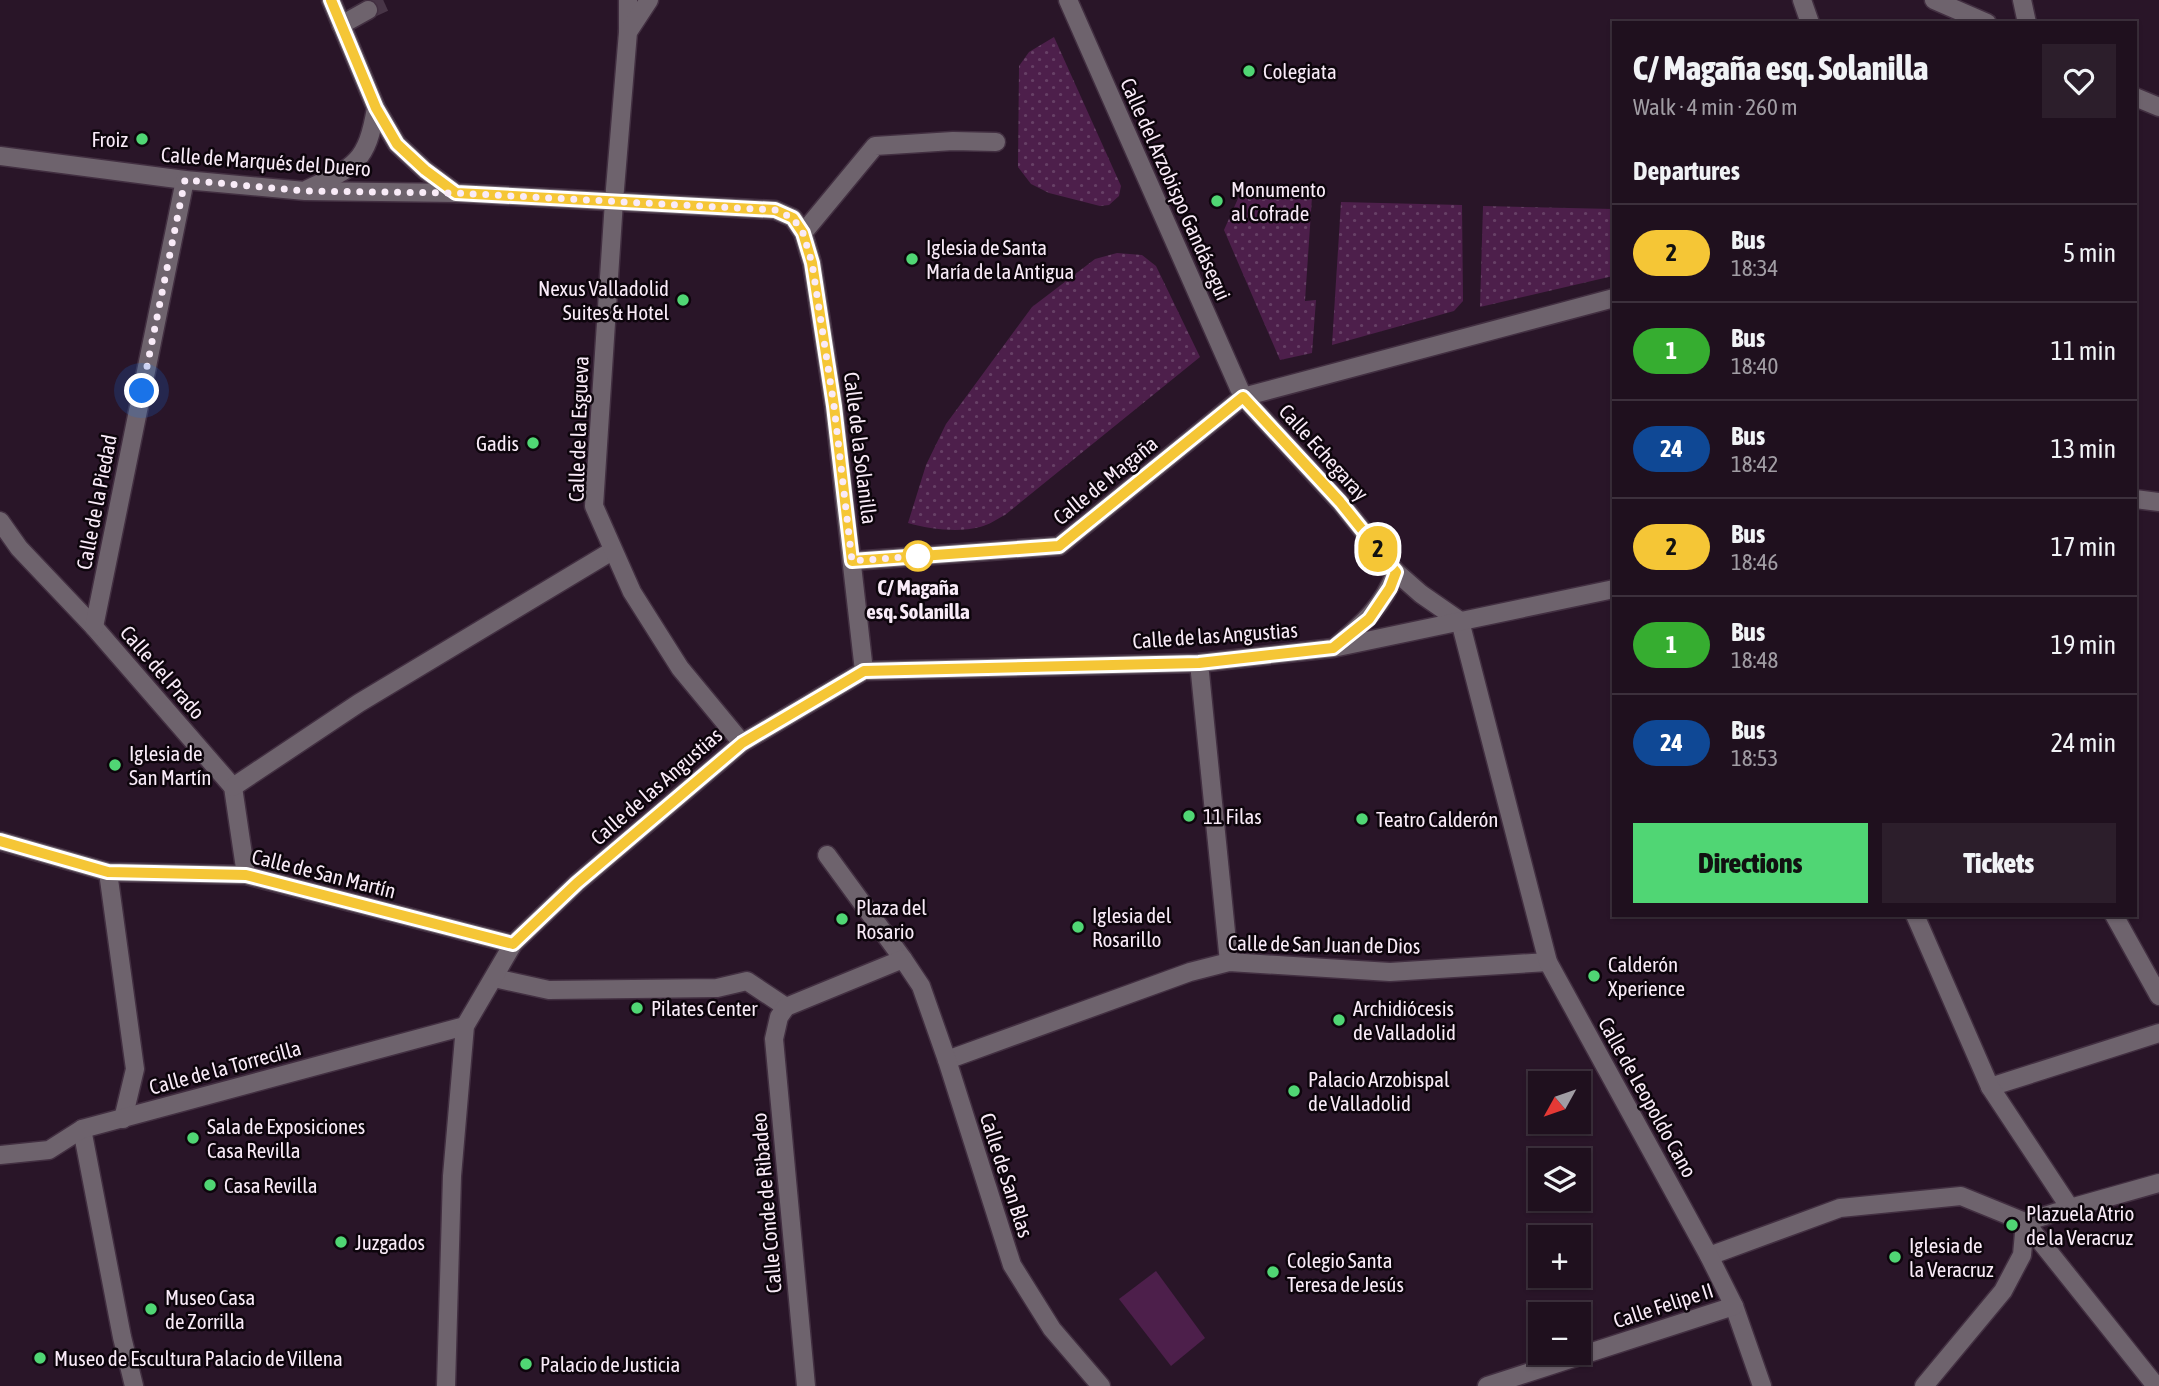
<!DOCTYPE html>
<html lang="en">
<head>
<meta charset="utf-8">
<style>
  body { margin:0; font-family:"Asap Condensed",sans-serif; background:#2c1e2b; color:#f1f3f6; height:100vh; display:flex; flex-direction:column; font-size:26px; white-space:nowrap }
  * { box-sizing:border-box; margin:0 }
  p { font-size:23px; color:#a19da4 }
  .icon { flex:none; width:38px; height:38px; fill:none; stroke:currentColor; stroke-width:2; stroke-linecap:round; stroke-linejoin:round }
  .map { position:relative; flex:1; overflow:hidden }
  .side { position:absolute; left:1612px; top:21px; width:525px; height:896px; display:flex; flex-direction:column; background:#1f101e; border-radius:0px; box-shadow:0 2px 5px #0004,0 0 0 2px #3c303c }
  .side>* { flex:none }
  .badge { padding:0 14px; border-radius:23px; font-size:24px; line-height:46px }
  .needle { width:46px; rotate:230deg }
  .fabs { position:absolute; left:1528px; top:1071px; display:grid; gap:14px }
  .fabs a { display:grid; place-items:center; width:63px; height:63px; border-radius:0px; background:#1f101e; box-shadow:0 2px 5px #0004,0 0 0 2px #3c303c; font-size:35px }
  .you { position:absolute; width:35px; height:35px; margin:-18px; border:5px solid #fff; border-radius:50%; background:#1a73e8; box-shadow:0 0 0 10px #1a73e833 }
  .map>.badge { position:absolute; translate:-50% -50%; box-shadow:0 0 0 4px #fff }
  h2 { padding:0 21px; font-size:26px; line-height:63px }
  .round { display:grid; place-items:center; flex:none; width:74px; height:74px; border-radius:0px; background:#2c1e2b }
  .summary { display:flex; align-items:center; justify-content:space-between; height:119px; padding:0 21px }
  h1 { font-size:33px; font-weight:800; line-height:52px }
  .action { display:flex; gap:14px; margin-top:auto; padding:14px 21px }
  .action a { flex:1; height:80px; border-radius:0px; background:#50d674; color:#111; font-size:28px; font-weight:800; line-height:80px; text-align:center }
  .action a+a { background:#2c1e2b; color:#f1f3f6 }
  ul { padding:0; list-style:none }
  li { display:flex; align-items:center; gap:21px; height:98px; padding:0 21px; border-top:2px solid #3c303c }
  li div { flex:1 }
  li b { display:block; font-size:26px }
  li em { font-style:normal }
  li .badge { min-width:77px; font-weight:700; text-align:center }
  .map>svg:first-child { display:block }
  .green { fill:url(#green-dots) }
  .pitch { fill:#4d1f4b }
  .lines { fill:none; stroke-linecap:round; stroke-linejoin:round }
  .pedestrian-tunnel { stroke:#483547; stroke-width:18; stroke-dasharray:18 9; stroke-linecap:butt }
  .pedestrian-casing { stroke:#422f41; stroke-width:21 }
  .minor-casing { stroke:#422f41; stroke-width:21 }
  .pedestrian { stroke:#6e636d; stroke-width:18 }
  .minor { stroke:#6e636d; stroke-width:18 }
  .line-casing { stroke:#fff; stroke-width:16 }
  .line { stroke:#f5c636; stroke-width:10 }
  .walk { stroke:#f9ebf8; stroke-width:7; stroke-dasharray:0 12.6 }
  .poi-dot { fill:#50d674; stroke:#0d050c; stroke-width:2.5 }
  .stop-dot { fill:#fff; stroke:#f5c636; stroke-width:3.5 }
  .labels { text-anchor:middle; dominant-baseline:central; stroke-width:5; stroke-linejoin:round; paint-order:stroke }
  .poi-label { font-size:21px; fill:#f9ebf8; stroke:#0d050c; text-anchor:start }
  .street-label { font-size:21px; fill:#f9ebf8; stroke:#0d050c }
  .stop-label { font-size:21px; font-weight:bold; fill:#f9ebf8; stroke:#0d050c }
</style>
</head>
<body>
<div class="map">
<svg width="2159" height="1386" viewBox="0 0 2159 1386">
  <defs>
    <pattern id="green-dots" width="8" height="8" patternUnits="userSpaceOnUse" patternTransform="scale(1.75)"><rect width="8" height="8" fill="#4d1f4b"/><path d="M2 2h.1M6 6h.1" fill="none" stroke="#674066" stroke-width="1.8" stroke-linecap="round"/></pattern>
  </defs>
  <rect width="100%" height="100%" fill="#291528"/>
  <!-- green -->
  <g class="green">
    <path d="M1054 37 1121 186 1119 196 1109 205 1100 206 1049 193 1031 184 1018 167 1019 66 1029 52Z"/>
    <path d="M1240 194 1312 197 1305 301 1316 300 1312 353 1280 360 1224 230Z"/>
    <path d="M1341 202 1462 205 1463 301 1454 311 1332 345Z"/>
    <path d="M1483 206 1613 209V276L1480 307Z"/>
    <path d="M1117 253 1142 255 1156 266 1200 357 1005 515C997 519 989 525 980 527 958 533 929 529 908 523L926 465 946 424 1032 307 1095 259Z"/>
  </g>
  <!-- pitch -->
  <path class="pitch" d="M1156 1271 1205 1338 1171 1366 1119 1299Z"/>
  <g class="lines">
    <!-- pedestrian-tunnel -->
    <path class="pedestrian-tunnel" d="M368 10 390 0"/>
    <!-- pedestrian casing -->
    <g class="pedestrian-casing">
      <g id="pedestrian">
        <path d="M628 0V32"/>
        <path d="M1802 0 1810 23"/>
        <path d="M1934 0 1987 23"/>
        <path d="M2022 0 2027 23"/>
        <path d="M341 25 368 10"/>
        <path d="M2135 97 2159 107"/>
        <path d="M803 233 875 146 953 141 996 142"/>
        <path d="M1243 397 1614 298"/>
        <path d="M94 627 233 787 246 875"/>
        <path d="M1199 663 1229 962"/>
        <path d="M233 787 359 703 612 551"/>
        <path d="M827 855 903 959"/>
        <path d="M108 872 135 1069 123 1119"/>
        <path d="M2114 915 2159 996"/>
        <path d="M494 978 549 990 717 988 747 981 786 1007"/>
        <path d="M947 1060 1190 972 1229 962 1390 972 1548 962"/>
        <path d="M1990 1087 2159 1033"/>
        <path d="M82 1129 122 1337 134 1386"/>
        <path d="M2070 1208 2159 1183"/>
        <path d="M1709 1256 1840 1208 1961 1196 2025 1222 2022 1255 2003 1291 1924 1386"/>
        <path d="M1734 1306 1762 1386"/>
      </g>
    </g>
    <!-- minor casing -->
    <g class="minor-casing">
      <g id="minor">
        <path d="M331 0 376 108 397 144 425 170 456 193"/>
        <path d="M649 0 628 32 614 201 594 506 632 592 680 668 742 743"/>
        <path d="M1068 0 1243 397 1340 502 1396 572 1421 594 1460 621"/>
        <path d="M0 156 185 180 305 191 456 193 775 210 793 218 803 233 812 263 834 406 864 671"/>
        <path d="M308 189C355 167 367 162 376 108"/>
        <path d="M2135 499 2159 502"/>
        <path d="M0 521 19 548 94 627"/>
        <path d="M852 561 1059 546 1243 397"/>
        <path d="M1460 621 1548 962 1709 1256 1734 1306 1487 1386"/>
        <path d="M94 627 185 180"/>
        <path d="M1336 646C1364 623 1383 606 1396 572"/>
        <path d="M0 841 108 872 246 875 513 944"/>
        <path d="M1915 915 1990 1087 2070 1208 2025 1222 2156 1386"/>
        <path d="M0 1155 49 1150 82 1129 465 1026"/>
        <path d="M446 1386 452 1176 465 1026 513 944 577 883 742 743 864 671 1199 663 1333 648 1614 589"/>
        <path d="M806 1386 774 1039 779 1017 786 1007 903 959 921 986 947 1060 1012 1265 1052 1329 1101 1386"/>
      </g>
    </g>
    <!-- pedestrian -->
    <use href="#pedestrian" class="pedestrian"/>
    <!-- minor -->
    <use href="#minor" class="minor"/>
  </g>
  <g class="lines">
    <!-- line casing -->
    <g class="line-casing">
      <path id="line" d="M0 841 108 872 246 875 513 944 577 883 742 743 864 671 1199 663 1333 648 1369 619 1390 588 1396 572 1340 502 1243 397 1059 546 852 561 834 406 812 263 803 233 793 218 775 210 456 193 425 170 397 144 376 108 331 0"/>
    </g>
    <!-- line -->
    <use href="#line" class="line"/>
    <!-- walk -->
    <path class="walk" d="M142 391 185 180 305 191 456 193 775 210 793 218 803 233 812 263 834 406 852 561 918 556"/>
  </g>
  <!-- markers -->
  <g class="poi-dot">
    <circle cx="1249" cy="71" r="7"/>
    <circle cx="142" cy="139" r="7"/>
    <circle cx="1217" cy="201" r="7"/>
    <circle cx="912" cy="259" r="7"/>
    <circle cx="683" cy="300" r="7"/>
    <circle cx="533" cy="443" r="7"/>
    <circle cx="115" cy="765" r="7"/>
    <circle cx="1189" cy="816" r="7"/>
    <circle cx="1362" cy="819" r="7"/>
    <circle cx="842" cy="919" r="7"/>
    <circle cx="1078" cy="927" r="7"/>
    <circle cx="1594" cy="976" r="7"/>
    <circle cx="637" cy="1008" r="7"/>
    <circle cx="1339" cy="1020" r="7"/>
    <circle cx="1294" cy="1091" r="7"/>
    <circle cx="193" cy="1138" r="7"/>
    <circle cx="210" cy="1185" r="7"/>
    <circle cx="2012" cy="1225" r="7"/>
    <circle cx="341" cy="1242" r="7"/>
    <circle cx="1895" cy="1257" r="7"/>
    <circle cx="1273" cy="1272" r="7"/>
    <circle cx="151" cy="1309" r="7"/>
    <circle cx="40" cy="1358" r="7"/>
    <circle cx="526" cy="1364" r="7"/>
  </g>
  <circle class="stop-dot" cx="918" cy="556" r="14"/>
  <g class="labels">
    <!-- poi labels -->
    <g class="poi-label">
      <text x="1263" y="71">Colegiata</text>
      <text x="128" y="139" text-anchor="end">Froiz</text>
      <text x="1231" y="189">Monumento<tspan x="1231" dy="24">al Cofrade</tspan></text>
      <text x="926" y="247">Iglesia de Santa<tspan x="926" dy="24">María de la Antigua</tspan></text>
      <text x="669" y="288" text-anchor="end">Nexus Valladolid<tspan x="669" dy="24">Suites &amp; Hotel</tspan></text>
      <text x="519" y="443" text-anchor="end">Gadis</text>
      <text x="129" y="753">Iglesia de<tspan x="129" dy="24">San Martín</tspan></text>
      <text x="1203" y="816">11 Filas</text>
      <text x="1376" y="819">Teatro Calderón</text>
      <text x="856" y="907">Plaza del<tspan x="856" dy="24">Rosario</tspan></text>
      <text x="1092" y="915">Iglesia del<tspan x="1092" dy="24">Rosarillo</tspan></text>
      <text x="1608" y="964">Calderón<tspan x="1608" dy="24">Xperience</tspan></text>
      <text x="651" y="1008">Pilates Center</text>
      <text x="1353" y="1008">Archidiócesis<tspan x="1353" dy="24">de Valladolid</tspan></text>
      <text x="1308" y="1079">Palacio Arzobispal<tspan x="1308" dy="24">de Valladolid</tspan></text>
      <text x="207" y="1126">Sala de Exposiciones<tspan x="207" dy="24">Casa Revilla</tspan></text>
      <text x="224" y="1185">Casa Revilla</text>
      <text x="2026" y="1213">Plazuela Atrio<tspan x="2026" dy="24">de la Veracruz</tspan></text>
      <text x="355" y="1242">Juzgados</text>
      <text x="1909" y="1245">Iglesia de<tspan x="1909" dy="24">la Veracruz</tspan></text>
      <text x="1287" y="1260">Colegio Santa<tspan x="1287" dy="24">Teresa de Jesús</tspan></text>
      <text x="165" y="1297">Museo Casa<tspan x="165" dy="24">de Zorrilla</tspan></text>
      <text x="54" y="1358">Museo de Escultura Palacio de Villena</text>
      <text x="540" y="1364">Palacio de Justicia</text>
    </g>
    <!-- street labels -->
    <g class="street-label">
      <text transform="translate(266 161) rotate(4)">Calle de Marqués del Duero</text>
      <text transform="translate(1176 189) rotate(66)">Calle del Arzobispo Gandásegui</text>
      <text transform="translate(578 429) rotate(-88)">Calle de la Esgueva</text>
      <text transform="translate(861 448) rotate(83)">Calle de la Solanilla</text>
      <text transform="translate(1324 452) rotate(48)">Calle Echegaray</text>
      <text transform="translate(1105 480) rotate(-39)">Calle de Magaña</text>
      <text transform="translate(96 502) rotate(-79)">Calle de la Piedad</text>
      <text transform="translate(1215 635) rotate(-4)">Calle de las Angustias</text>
      <text transform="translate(163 672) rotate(49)">Calle del Prado</text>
      <text transform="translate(656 786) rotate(-41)">Calle de las Angustias</text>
      <text transform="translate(324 873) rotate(14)">Calle de San Martín</text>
      <text transform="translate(1324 944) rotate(1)">Calle de San Juan de Dios</text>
      <text transform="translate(225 1067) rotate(-15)">Calle de la Torrecilla</text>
      <text transform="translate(1648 1097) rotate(61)">Calle de Leopoldo Cano</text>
      <text transform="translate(1007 1175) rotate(72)">Calle de San Blas</text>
      <text transform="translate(766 1203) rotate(-95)">Calle Conde de Ribadeo</text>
      <text transform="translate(1663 1305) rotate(-18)">Calle Felipe II</text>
    </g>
    <!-- stop labels -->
    <g class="stop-label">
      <text x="918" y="587">C/ Magaña<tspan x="918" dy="24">esq. Solanilla</tspan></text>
    </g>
  </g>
</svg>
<div class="fabs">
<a><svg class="needle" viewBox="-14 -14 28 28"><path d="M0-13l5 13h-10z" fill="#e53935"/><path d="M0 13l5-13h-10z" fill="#a19da4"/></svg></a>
<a><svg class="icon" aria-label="layers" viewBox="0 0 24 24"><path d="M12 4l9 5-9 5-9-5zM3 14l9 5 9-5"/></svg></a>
<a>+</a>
<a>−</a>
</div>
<div class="you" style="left:142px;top:391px"></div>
<b class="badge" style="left:1378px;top:549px;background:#f5c636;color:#111">2</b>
<section class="side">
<div class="summary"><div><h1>C/ Magaña esq. Solanilla</h1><p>Walk · 4 min · 260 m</p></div><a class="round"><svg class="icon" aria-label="heart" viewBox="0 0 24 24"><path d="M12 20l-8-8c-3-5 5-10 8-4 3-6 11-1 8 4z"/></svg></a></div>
<h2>Departures</h2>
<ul>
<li><span class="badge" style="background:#f5c636;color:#111">2</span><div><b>Bus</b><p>18:34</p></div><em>5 min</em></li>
<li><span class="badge" style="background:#36ad30;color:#fff">1</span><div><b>Bus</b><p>18:40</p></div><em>11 min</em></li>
<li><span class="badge" style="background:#0f4895;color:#fff">24</span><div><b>Bus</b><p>18:42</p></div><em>13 min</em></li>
<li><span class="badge" style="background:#f5c636;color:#111">2</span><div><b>Bus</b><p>18:46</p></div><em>17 min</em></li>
<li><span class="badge" style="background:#36ad30;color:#fff">1</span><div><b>Bus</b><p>18:48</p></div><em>19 min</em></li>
<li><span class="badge" style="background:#0f4895;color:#fff">24</span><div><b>Bus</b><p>18:53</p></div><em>24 min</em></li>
</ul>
<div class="action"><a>Directions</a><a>Tickets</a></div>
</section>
</div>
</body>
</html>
